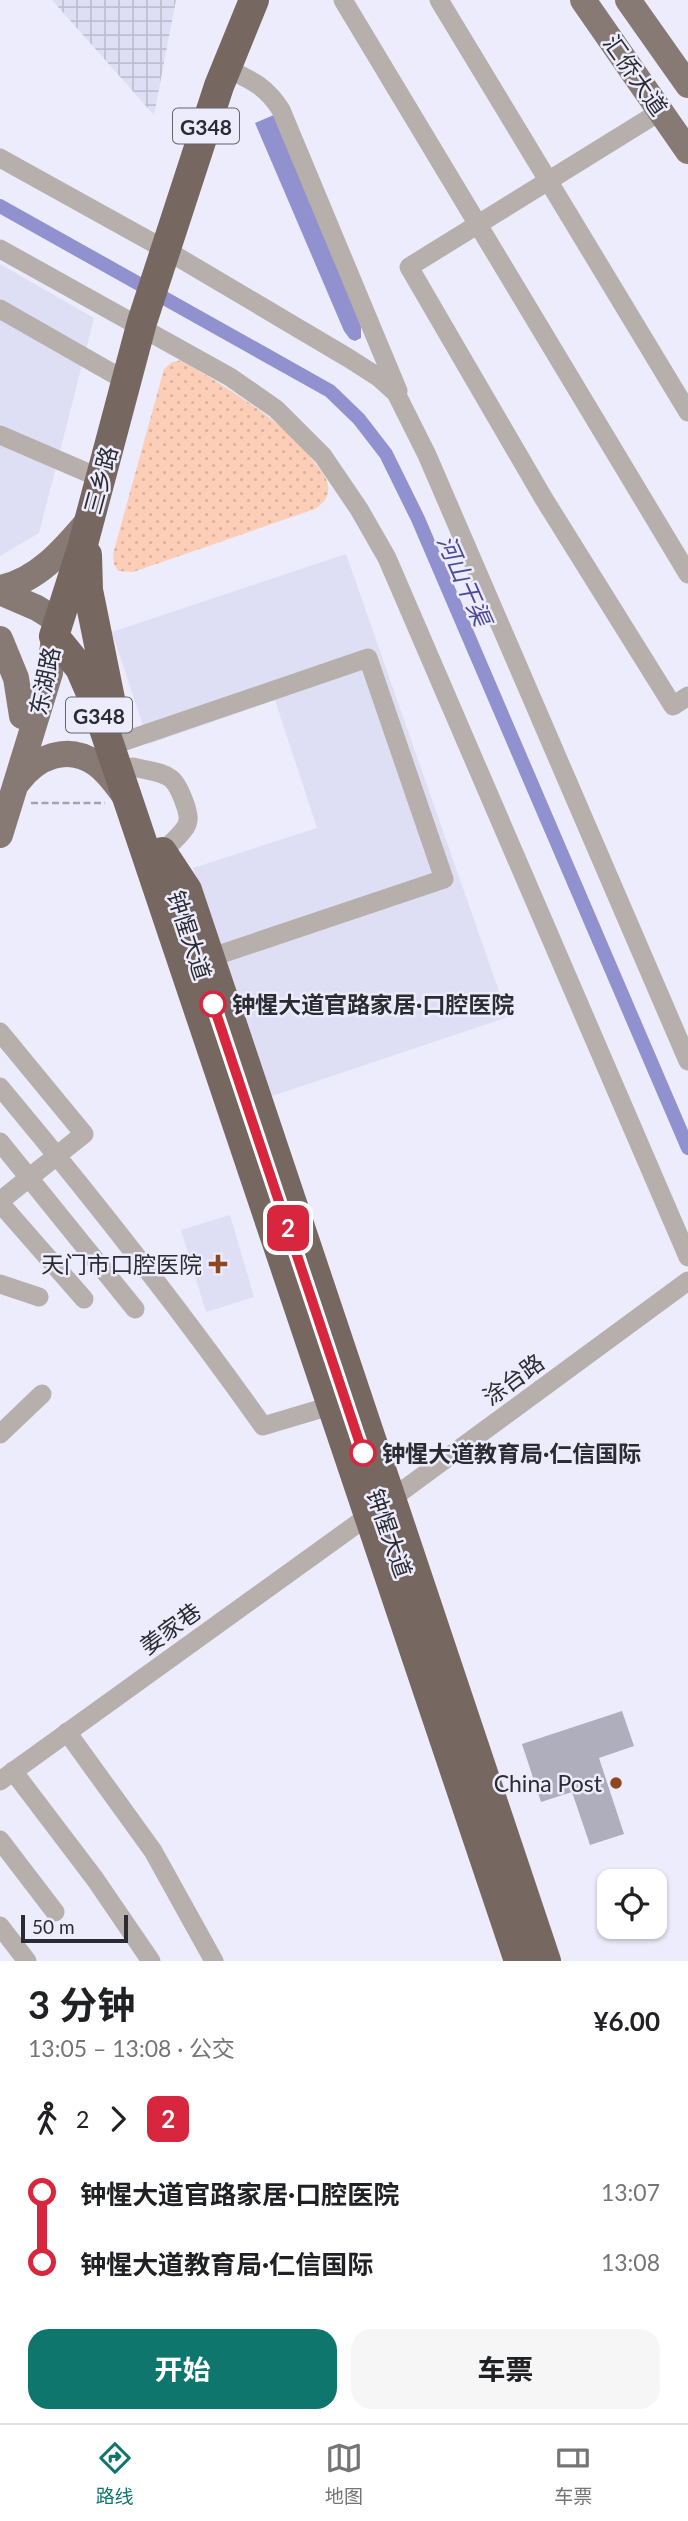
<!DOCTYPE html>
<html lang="zh">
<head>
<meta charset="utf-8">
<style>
  body { margin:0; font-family:Lato,"Noto Sans SC",sans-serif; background:#f6f6f6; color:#202124; height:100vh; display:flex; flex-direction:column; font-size:26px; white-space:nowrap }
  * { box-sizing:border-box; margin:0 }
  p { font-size:23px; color:#757577 }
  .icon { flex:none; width:38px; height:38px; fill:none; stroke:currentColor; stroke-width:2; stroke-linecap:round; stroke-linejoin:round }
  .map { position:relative; height:1961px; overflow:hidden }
  .panel { display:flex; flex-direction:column; background:#fff; flex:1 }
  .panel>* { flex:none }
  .badge { padding:0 14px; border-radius:10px; font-size:24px; line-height:46px }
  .buttons { position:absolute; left:597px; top:1869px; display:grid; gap:14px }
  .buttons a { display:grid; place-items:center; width:70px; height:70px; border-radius:14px; background:#fff; box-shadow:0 2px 5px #0004; font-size:35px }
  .scale { position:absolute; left:21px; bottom:18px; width:107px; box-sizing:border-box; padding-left:7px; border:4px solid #2b2b31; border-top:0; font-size:19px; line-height:24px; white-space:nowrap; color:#2b2b31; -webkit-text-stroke:5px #ececfc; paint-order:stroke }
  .map>.badge { position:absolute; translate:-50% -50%; box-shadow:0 0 0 4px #fff }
  .legs { display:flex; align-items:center; gap:10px; height:77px; padding:0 28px; font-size:23px }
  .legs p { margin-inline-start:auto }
  .overview { display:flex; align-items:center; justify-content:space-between; height:119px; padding:0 28px }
  h1 { font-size:38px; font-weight:700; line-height:52px }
  .primary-button { display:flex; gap:14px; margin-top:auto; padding:14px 28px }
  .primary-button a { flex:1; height:80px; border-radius:21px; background:#0f766e; color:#fff; font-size:28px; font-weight:700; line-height:80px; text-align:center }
  .primary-button a+a { background:#f6f6f6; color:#202124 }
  ul { padding:0 28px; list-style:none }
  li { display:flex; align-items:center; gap:24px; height:70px; font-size:26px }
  li i { display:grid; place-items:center; width:10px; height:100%; margin:0 9px; background:currentColor }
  li i::after { content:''; width:18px; height:18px; margin:-9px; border:5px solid; border-radius:50%; background:#fff }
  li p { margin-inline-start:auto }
  li:first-child i { background:linear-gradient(#0000 50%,currentColor 0) }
  li:last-child i { background:linear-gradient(currentColor 50%,#0000 0) }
  .tab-bar { display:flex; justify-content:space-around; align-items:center; height:98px; border-top:2px solid #e0e0e0; background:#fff; font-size:19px; color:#757577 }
  .tab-bar a { display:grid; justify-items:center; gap:4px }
  .tab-bar .active { color:#0f766e }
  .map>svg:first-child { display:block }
  .built { fill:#dedef5 }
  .industrial { fill:url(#industrial-grid) }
  .park { fill:url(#park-dots) }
  .water { fill:#9191cf }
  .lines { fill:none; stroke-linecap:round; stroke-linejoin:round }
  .canal { stroke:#9191cf; stroke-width:14 }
  .building { fill:#aeaebd }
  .path { stroke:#a3a3af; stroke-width:2.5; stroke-dasharray:7 3.5; stroke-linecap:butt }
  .minor { stroke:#b6afab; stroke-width:19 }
  .major { stroke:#877a74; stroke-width:26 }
  .highway { stroke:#766761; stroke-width:30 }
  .line-1-casing { stroke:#fff; stroke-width:16 }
  .line-1 { stroke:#d7263d; stroke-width:10 }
  .stop-1-dot { fill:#fff; stroke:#d7263d; stroke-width:3.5 }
  .poi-dot { fill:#8e4821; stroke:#ececfc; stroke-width:2.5 }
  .labels { text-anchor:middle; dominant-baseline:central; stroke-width:5; stroke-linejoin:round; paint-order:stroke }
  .shield { fill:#ececfc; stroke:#65656e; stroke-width:2 }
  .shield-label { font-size:21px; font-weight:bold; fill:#2b2b31 }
  .street-label { font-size:23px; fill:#2b2b31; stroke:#ececfc }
  .stop-label { font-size:23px; font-weight:bold; fill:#2b2b31; stroke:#ececfc; text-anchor:start }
  .poi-label { font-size:23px; fill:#2b2b31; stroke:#ececfc; text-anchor:end }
  .water-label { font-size:24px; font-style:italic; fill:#4f4995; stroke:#ececfc }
</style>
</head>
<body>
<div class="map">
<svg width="688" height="1961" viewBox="0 0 688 1961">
  <defs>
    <pattern id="industrial-grid" width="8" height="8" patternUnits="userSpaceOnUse" patternTransform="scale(1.75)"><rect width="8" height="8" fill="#dedef5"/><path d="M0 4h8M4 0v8" fill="none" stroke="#bfbfd2"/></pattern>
    <pattern id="park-dots" width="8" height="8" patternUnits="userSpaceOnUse" patternTransform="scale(1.75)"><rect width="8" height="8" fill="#fdceb7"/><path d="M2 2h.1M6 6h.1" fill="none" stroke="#d9b19e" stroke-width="1.8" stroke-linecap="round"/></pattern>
  </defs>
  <rect width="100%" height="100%" fill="#ececfc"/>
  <!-- built -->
  <g class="built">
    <path d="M0 264 94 318 39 533 0 556Z"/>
    <path d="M346 554 508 1017 269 1097 193 868 317 828 275 700 149 744 112 632Z"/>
    <path d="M230 1215 254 1297 206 1312 181 1230Z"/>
  </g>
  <!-- industrial -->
  <path class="industrial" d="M52 0H176L154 115Z"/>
  <!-- park -->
  <path class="park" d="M182 360C230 391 280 417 315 463 322 472 330 481 328 492 327 501 321 504 315 509L133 572 118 571 114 564 113 554 164 369 172 362Z"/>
  <!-- water -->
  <path class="water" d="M276 114 361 326V338L355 341 350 339 344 331 255 123Z"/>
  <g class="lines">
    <!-- canal -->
    <path class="canal" d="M0 206 330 391 359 419 386 454 418 519 688 1148"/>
  </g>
  <!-- building -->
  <path class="building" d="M622 1711 634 1746 599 1758 624 1834 590 1845 572 1792 541 1802 522 1744Z"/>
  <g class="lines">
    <!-- path -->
    <path class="path" d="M31 803H105"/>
    <!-- minor -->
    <g class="minor">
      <path d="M343 0 688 574"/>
      <path d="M439 0 688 412"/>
      <path d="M226 68C251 80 266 86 281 110L398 391"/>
      <path d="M661 111 409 267 544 499 673 706 688 696"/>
      <path d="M0 158 166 250 350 359 378 377 396 393 427 455 688 1061"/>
      <path d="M0 249 230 377 276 409 323 456 359 509 387 558 688 1257"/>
      <path d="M0 309 126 381"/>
      <path d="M0 435 100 478"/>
      <path d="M125 741 368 658 444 879 209 958"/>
      <path d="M133 767C168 775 174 771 186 807 188 814 190 821 185 828 179 837 169 845 162 852"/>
      <path d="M0 1032 84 1134 0 1201"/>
      <path d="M0 1087C92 1197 180 1309 263 1426L320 1409"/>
      <path d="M0 1142 135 1309"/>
      <path d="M0 1203 84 1299"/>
      <path d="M0 1284 39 1297"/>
      <path d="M0 1434 42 1394"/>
      <path d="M67 1732 153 1851 214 1961"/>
      <path d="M13 1771 95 1879 151 1961"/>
      <path d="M0 1781 368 1516 688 1281"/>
      <path d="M0 1840 55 1912"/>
      <path d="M0 1926 27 1961"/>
    </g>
    <!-- major -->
    <g class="major">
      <path d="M583 0 688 151"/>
      <path d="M628 0 688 85"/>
      <path d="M0 588C38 581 65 548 89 520"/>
      <path d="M0 592 37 608 58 621"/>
      <path d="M0 639 16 678 22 716"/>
      <path d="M18 782C36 757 67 744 95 763 107 771 116 784 124 795"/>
      <path d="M0 835 50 673 54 636"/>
    </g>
    <!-- highway -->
    <g class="highway">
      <path d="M254 0 219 86 142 322 82 548 54 636 80 668 96 705 519 1961"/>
      <path d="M87 555 88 590 110 699"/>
      <path d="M162 852 187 890 546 1961"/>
    </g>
  </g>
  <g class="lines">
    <!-- line-1 casing -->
    <g class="line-1-casing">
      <path id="line-1" d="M213 1004 363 1453"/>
    </g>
    <!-- line-1 -->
    <use href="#line-1" class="line-1"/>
  </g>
  <!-- markers -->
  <g class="stop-1-dot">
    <circle cx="213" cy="1004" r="12"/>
    <circle cx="363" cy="1453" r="12"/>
  </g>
  <g class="poi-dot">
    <path d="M214.5 1253.5h7v7h7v7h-7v7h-7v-7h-7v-7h7z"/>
    <circle cx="616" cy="1783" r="7"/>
  </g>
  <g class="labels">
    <!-- shield labels -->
    <g class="shield">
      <rect x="173" y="108.5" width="66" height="35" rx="5"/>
      <rect x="66" y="697.5" width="66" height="35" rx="5"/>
    </g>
    <g class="shield-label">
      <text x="206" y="126">G348</text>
      <text x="99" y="715">G348</text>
    </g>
    <!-- street labels -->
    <g class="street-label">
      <text transform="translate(636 75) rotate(55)">汇侨大道</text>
      <text transform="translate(100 480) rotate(-75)">三乡路</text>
      <text transform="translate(44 681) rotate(-78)">东湖路</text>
      <text transform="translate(190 935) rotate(72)">钟惺大道</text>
      <text transform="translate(513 1379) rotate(-36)">涂台路</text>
      <text transform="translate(390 1533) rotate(71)">钟惺大道</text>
      <text transform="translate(170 1628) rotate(-36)">姜家巷</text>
    </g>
    <!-- stop labels -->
    <g class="stop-label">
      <text x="232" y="1004">钟惺大道官路家居·口腔医院</text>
      <text x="382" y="1453">钟惺大道教育局·仁信国际</text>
    </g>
    <!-- poi labels -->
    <g class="poi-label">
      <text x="202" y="1264">天门市口腔医院</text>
      <text x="602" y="1783">China Post</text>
    </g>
    <!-- water labels -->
    <g class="water-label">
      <text transform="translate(465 580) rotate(66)">河山干渠</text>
    </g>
  </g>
</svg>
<div class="buttons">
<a><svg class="icon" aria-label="locate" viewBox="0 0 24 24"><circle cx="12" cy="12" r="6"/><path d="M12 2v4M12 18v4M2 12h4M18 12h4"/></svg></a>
</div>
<div class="scale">50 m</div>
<b class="badge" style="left:288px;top:1228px;background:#d7263d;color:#fff">2</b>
</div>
<section class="panel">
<div class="overview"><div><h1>3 分钟</h1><p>13:05 – 13:08 · 公交</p></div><b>¥6.00</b></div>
<div class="legs"><svg class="icon" aria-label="walk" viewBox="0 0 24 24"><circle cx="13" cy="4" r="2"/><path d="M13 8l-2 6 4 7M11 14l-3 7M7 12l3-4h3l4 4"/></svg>2<svg class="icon" aria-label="forward" viewBox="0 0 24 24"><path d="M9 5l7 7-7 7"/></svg><b class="badge" style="background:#d7263d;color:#fff">2</b></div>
<ul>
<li><i style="color:#d7263d"></i><b>钟惺大道官路家居·口腔医院</b><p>13:07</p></li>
<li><i style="color:#d7263d"></i><b>钟惺大道教育局·仁信国际</b><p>13:08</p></li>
</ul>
<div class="primary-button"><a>开始</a><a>车票</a></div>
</section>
<nav class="tab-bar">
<a class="active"><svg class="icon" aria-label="directions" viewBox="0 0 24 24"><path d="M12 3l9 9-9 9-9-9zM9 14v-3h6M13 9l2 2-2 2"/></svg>路线</a>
<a><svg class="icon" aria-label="map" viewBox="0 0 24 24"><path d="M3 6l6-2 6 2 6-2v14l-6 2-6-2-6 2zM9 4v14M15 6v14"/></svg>地图</a>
<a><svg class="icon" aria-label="tickets" viewBox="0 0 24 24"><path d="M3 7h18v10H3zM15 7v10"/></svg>车票</a>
</nav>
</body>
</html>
